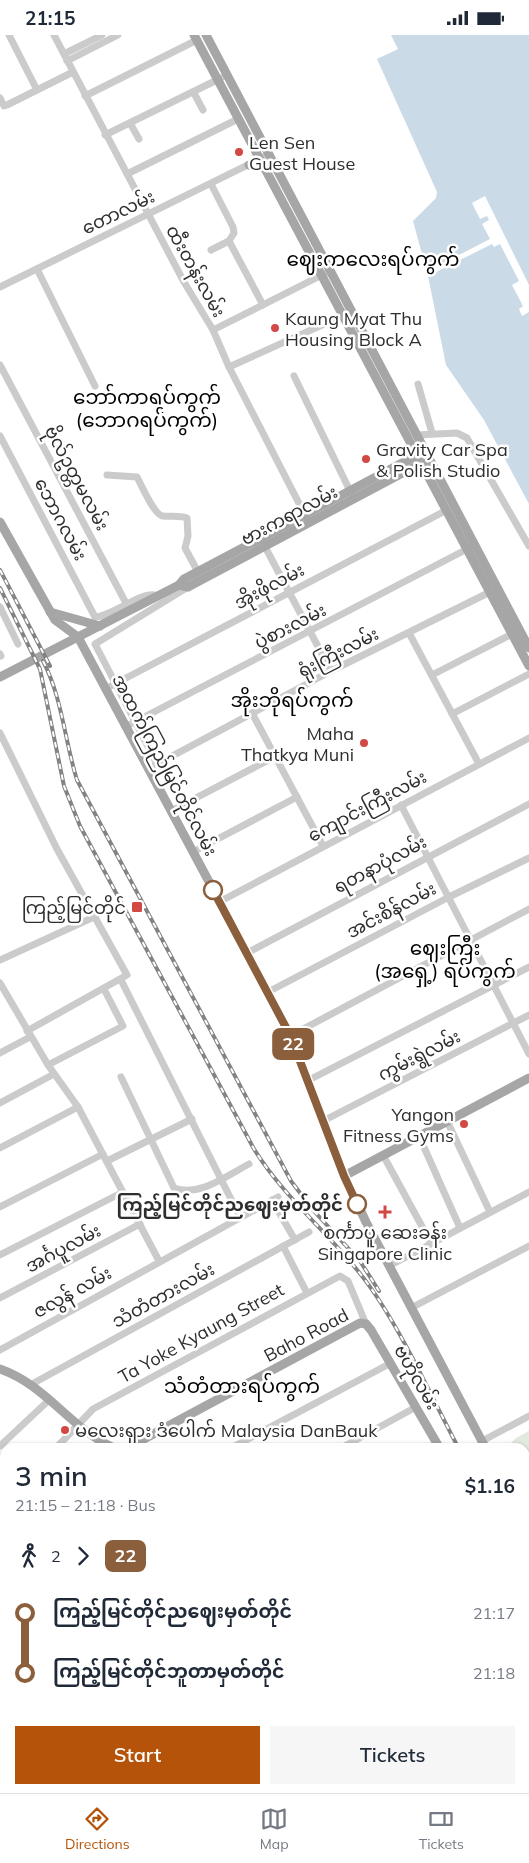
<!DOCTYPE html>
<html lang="en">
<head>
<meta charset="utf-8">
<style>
  body { margin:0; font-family:Mulish,"Noto Sans Myanmar",sans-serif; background:#f6f6f7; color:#1f2937; height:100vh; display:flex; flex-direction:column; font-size:19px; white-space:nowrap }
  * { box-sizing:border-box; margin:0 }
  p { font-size:16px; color:#747a83 }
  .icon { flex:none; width:28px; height:28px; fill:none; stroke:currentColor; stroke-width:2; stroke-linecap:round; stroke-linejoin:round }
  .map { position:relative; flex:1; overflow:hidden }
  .details { position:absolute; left:0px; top:1408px; width:530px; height:351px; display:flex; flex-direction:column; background:#fff; border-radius:15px 15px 0 0; box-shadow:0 1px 4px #0004 }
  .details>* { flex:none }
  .badge { padding:0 10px; border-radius:8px; font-size:18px; line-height:32px }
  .map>.badge { position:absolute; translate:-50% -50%; box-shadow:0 0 0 2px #fff }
  .legs { display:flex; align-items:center; gap:8px; height:55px; padding:0 15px; font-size:16px }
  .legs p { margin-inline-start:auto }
  .summary { display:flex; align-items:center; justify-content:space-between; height:85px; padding:0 15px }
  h1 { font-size:28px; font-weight:600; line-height:38px }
  .button { display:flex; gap:10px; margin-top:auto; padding:10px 15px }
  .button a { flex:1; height:58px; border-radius:0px; background:#b45309; color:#fff; font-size:20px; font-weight:600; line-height:58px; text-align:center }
  .button a+a { background:#f6f6f7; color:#1f2937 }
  ul { padding:0 15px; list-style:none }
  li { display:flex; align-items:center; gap:18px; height:60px; font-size:19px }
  li i { display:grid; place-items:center; width:8px; height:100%; margin:0 6px; background:currentColor }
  li i::after { content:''; width:12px; height:12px; margin:-6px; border:4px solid; border-radius:50%; background:#fff }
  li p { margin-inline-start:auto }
  li:first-child i { background:linear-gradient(#0000 50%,currentColor 0) }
  li:last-child i { background:linear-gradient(currentColor 50%,#0000 0) }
  .status { display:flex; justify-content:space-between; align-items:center; height:35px; padding:0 25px; background:#fff; direction:ltr }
  .status svg { height:14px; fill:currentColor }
  .menu { display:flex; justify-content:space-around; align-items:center; height:70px; border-top:1px solid #e0e1e3; background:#fff; font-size:14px; color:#747a83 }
  .menu a { display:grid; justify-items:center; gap:2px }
  .menu .current { color:#b45309 }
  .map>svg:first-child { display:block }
  .green { fill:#e2e9dd }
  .water { fill:#cbdae7 }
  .pier { fill:#fff }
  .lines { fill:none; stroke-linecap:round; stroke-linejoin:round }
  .minor { stroke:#cbcbcb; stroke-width:7 }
  .major { stroke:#a6a6a6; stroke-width:9 }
  .rail-casing { stroke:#838383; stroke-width:4 }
  .rail { stroke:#fff; stroke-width:2; stroke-dasharray:5.5; stroke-linecap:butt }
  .line-1-casing { stroke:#fff; stroke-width:11 }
  .line-1 { stroke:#8b5e3c; stroke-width:8 }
  .poi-dot { fill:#d14844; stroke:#fff; stroke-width:2 }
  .stop-1-dot { fill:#fff; stroke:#8b5e3c; stroke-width:2.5 }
  .labels { text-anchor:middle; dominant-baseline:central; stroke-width:5; stroke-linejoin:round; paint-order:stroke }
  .poi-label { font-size:18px; fill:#2e2e2e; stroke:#fff; text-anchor:start }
  .street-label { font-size:18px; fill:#2e2e2e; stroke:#fff }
  .stop-label { font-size:18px; font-weight:bold; fill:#2e2e2e; stroke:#fff; text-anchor:end }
  .quarter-label { font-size:20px; fill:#000; stroke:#fff }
</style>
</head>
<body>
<div class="status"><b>21:15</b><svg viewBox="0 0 49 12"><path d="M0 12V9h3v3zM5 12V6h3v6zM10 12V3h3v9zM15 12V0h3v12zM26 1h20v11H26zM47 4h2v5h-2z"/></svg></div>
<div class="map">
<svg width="529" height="1758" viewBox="0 0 529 1758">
  <rect width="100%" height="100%" fill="#fff"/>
  <!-- green -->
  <path class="green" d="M529 1396V1462L525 1454V1412H507L516 1403Z"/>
  <!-- water -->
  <path class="water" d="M391 0H529V469L484 385 446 330 428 241 413 186 436 163 437 157 377 24 398 14Z"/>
  <!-- pier -->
  <path class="pier" d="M485 161 529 250V277L522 281 519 274 523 271 512 250 519 246 500 209 494 212 492 209 428 241 426 237 490 204 482 189 489 185 487 181 480 184 472 168Z"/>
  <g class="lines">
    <!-- minor -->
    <g class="minor">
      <path d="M9 0 37 55"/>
      <path d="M54 0 184 247 213 295 229 332 306 482"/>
      <path d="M64 19 102 0"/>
      <path d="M67 26 118 0"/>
      <path d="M194 58 203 75"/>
      <path d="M85 61 197 5"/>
      <path d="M0 63 4 71 7 70 73 37"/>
      <path d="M130 88 139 104"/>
      <path d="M105 100 221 43"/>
      <path d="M127 139 238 84"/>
      <path d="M211 149 233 192 234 198 229 206 263 270"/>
      <path d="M211 215 229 206"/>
      <path d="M37 234 95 351"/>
      <path d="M0 252 268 120"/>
      <path d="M213 295 326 238"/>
      <path d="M0 330 127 570"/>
      <path d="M229 332 342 281"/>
      <path d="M294 341 352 460"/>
      <path d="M418 349 432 398"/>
      <path d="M417 400 457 398 467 403 529 511"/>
      <path d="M0 401 95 582C114 581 143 554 157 561"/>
      <path d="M107 440 137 442C142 451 154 480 163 481 172 482 178 480 187 483L188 501 185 513 198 537"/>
      <path d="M263 508 331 636"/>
      <path d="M0 572 18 609"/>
      <path d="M409 598 479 729"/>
      <path d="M0 619 1 621"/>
      <path d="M432 640 512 599"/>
      <path d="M105 654 447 475"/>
      <path d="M252 678 323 811"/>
      <path d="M452 679 529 639"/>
      <path d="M125 692 471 512"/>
      <path d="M0 698 57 814 127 940 27 996"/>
      <path d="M157 729 95 609 188 552"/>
      <path d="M148 734 331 636 490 557"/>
      <path d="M401 770 529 1019"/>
      <path d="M171 776 276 721"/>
      <path d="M193 817 297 762"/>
      <path d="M219 867 529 703"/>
      <path d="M247 918 529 769"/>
      <path d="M0 925 96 881"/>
      <path d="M121 945 240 1182"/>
      <path d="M0 948 48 1030 78 1072 159 1226"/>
      <path d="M268 957 449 862 529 823"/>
      <path d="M290 1001 529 874"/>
      <path d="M0 1018 30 1002"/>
      <path d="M48 1030 123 991 104 954"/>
      <path d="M121 1042 174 1153C200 1162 226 1141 249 1129"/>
      <path d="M307 1046 529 932"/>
      <path d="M0 1068 54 1039"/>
      <path d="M323 1086 529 980"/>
      <path d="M447 1086 490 1177"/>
      <path d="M419 1101 460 1193"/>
      <path d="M0 1113 78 1072"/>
      <path d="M383 1120 431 1208"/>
      <path d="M107 1126 192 1084"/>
      <path d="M272 1165 295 1205"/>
      <path d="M0 1172 103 1119"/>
      <path d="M283 1211 307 1258"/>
      <path d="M0 1220 123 1157"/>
      <path d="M389 1231 529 1157"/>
      <path d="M0 1263 140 1189"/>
      <path d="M411 1273 529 1211"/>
      <path d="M0 1315 278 1162"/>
      <path d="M32 1349 309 1197"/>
      <path d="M482 1406 529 1381"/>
      <path d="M0 1411 49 1365"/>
      <path d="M57 1412 93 1374 340 1241 348 1246 366 1289"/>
      <path d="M233 1412 391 1328"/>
      <path d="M343 1412 416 1372"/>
      <path d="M0 1474 5 1468"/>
      <path d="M0 1503 5 1507"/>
      <path d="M0 1544 5 1537"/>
      <path d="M0 1626 5 1618"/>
      <path d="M525 1681 529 1678"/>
      <path d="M525 1687 529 1697"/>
      <path d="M525 1704 529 1702"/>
      <path d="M0 1709 5 1702"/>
      <path d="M219 1754 223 1758"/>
      <path d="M256 1754 260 1758"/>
      <path d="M363 1754 366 1758"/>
      <path d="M499 1754 501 1758"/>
      <path d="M12 1758 15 1754"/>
      <path d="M141 1758 145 1754"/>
      <path d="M198 1758 202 1754"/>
      <path d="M263 1758 268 1754"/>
      <path d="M318 1758 323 1754"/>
      <path d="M417 1758 423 1754"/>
    </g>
    <!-- major -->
    <g class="major">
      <path d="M194 0 529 631"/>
      <path d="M206 0 529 613"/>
      <path d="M249 130 264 133"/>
      <path d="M0 487 55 585 78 602 268 957 290 1001 344 1141 366 1187 485 1412"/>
      <path d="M179 550 188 552 201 545 425 426"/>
      <path d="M50 577 100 591"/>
      <path d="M0 642 179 550 184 544 421 418"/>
      <path d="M344 1141 529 1043"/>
      <path d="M0 1334C46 1350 69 1392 112 1412"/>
      <path d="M129 1412 360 1288 366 1289 371 1295 439 1412"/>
      <path d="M525 1489 529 1497"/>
      <path d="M525 1582 529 1590"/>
    </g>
    <!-- rail casing -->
    <g class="rail-casing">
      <g id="rail">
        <path d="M0 535 50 631"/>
        <path d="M0 553 40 634 64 751 80 791 254 1114C288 1169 342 1208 377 1262 408 1309 432 1363 458 1412"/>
        <path d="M43 626C62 662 65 707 77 745L291 1146 313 1175 360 1226 379 1256"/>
        <path d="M525 1539 529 1547"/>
      </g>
    </g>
    <!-- rail -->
    <use href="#rail" class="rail"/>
  </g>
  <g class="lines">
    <!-- line-1 casing -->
    <g class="line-1-casing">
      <path id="line-1" d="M213 855 290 1000 344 1141 357 1169"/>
    </g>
    <!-- line-1 -->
    <use href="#line-1" class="line-1"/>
  </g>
  <!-- markers -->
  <g class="poi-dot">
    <circle cx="239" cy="117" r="5"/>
    <circle cx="275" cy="293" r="5"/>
    <circle cx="366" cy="424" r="5"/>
    <circle cx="364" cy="708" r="5"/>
    <rect x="131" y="866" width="12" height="12" rx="2.5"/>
    <circle cx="464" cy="1089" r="5"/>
    <path d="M382.5 1169.5h5v5h5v5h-5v5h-5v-5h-5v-5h5z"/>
    <circle cx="65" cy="1395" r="5"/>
  </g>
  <g class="stop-1-dot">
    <circle cx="213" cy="855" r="9"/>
    <circle cx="357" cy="1169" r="9"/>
  </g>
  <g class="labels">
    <!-- poi labels -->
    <g class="poi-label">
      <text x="249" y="107">Len Sen<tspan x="249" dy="21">Guest House</tspan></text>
      <text x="285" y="283">Kaung Myat Thu<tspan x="285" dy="21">Housing Block A</tspan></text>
      <text x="376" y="414">Gravity Car Spa<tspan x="376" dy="21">&amp; Polish Studio</tspan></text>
      <text x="354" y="698" text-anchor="end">Maha<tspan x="354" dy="21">Thatkya Muni</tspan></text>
      <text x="126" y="872" text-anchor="end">ကြည့်မြင်တိုင်</text>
      <text x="454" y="1079" text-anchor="end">Yangon<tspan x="454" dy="21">Fitness Gyms</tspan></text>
      <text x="385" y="1197" text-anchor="middle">စင်္ကာပူ ဆေးခန်း<tspan x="385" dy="21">Singapore Clinic</tspan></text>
      <text x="75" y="1395">မလေးရှား ဒံပေါက် Malaysia DanBauk</text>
    </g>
    <!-- street labels -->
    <g class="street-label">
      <text transform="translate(118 177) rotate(-26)">တောလမ်း</text>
      <text transform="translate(196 236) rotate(61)">ထီးတန်းလမ်း</text>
      <text transform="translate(77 443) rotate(62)">ဗိုလ်ဥတ္တမလမ်း</text>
      <text transform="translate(289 480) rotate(-28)">ဗားကရာလမ်း</text>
      <text transform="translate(61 484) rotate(62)">ဘောဂလမ်း</text>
      <text transform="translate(269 551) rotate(-28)">အိုးဖိုလမ်း</text>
      <text transform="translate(290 591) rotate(-27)">ပွဲစားလမ်း</text>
      <text transform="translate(338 617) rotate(-27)">ရုံးကြီးလမ်း</text>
      <text transform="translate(165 730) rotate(62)">အထက်ကြည်မြင်တိုင်လမ်း</text>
      <text transform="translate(367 771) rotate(-28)">ကျောင်းကြီးလမ်း</text>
      <text transform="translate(380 829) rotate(-28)">ရတနာပုံလမ်း</text>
      <text transform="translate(391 875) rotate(-28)">အင်းစိန်လမ်း</text>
      <text transform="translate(419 1020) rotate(-27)">ကွမ်းရွဲလမ်း</text>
      <text transform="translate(63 1213) rotate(-28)">အင်္ဂပူလမ်း</text>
      <text transform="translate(72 1257) rotate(-29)">ဇလွန် လမ်း</text>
      <text transform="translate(163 1260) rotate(-29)">သံတံတားလမ်း</text>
      <text transform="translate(201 1298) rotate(-29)">Ta Yoke Kyaung Street</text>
      <text transform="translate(306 1300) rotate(-28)">Baho Road</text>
      <text transform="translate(417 1342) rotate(60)">ဗဟိုလမ်း</text>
    </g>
    <!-- stop labels -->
    <g class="stop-label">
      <text x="343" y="1169">ကြည့်မြင်တိုင်ညဈေးမှတ်တိုင်</text>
    </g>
    <!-- quarter labels -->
    <g class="quarter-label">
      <text x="373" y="223">ဈေးကလေးရပ်ကွက်</text>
      <text x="147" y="361">ဘော်ကာရပ်ကွက်<tspan x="147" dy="23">(ဘောဂရပ်ကွက်)</tspan></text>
      <text x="292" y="664">အိုးဘိုရပ်ကွက်</text>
      <text x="445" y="912">ဈေးကြီး<tspan x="445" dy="23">(အရှေ့) ရပ်ကွက်</tspan></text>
      <text x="242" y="1350">သံတံတားရပ်ကွက်</text>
    </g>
  </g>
</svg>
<b class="badge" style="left:293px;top:1009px;background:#8b5e3c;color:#fff">22</b>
<section class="details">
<div class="summary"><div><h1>3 min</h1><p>21:15 – 21:18 · Bus</p></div><b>$1.16</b></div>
<div class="legs"><svg class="icon" aria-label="walk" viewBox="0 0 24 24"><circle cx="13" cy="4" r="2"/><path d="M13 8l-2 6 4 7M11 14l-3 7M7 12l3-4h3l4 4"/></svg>2<svg class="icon" aria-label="forward" viewBox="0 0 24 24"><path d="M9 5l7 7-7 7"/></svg><b class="badge" style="background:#8b5e3c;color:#fff">22</b></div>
<ul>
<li><i style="color:#8b5e3c"></i><b>ကြည့်မြင်တိုင်ညဈေးမှတ်တိုင်</b><p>21:17</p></li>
<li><i style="color:#8b5e3c"></i><b>ကြည့်မြင်တိုင်ဘူတာမှတ်တိုင်</b><p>21:18</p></li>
</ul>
<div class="button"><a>Start</a><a>Tickets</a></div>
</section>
</div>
<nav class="menu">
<a class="current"><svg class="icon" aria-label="directions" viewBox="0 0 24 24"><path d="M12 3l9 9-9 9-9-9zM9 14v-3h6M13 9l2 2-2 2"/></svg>Directions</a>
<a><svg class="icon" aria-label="map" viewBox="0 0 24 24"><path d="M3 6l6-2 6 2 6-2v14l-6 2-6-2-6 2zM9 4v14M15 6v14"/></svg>Map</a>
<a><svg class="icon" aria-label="tickets" viewBox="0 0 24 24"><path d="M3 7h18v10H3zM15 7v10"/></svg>Tickets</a>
</nav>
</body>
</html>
